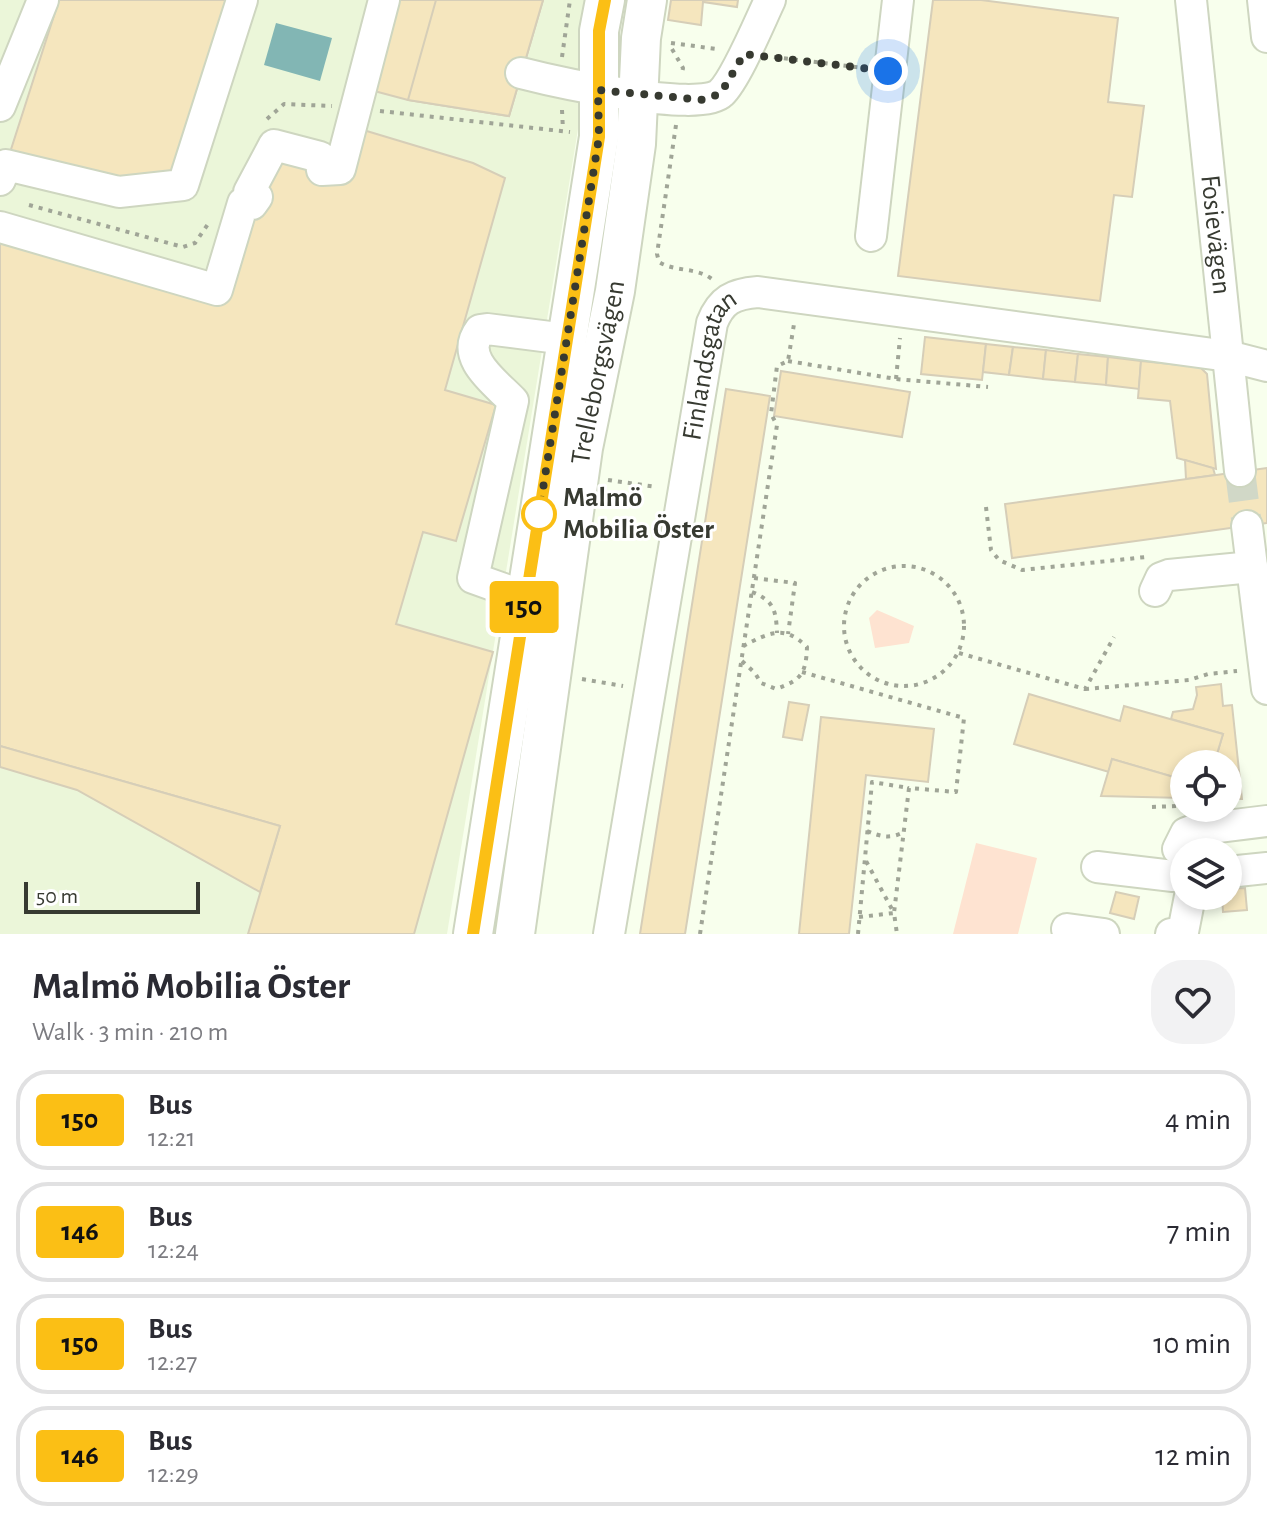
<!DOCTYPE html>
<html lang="en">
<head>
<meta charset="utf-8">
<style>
  body { margin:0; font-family:"Alegreya Sans",sans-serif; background:#f2f2f3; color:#2b2b33; height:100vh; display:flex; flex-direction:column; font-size:30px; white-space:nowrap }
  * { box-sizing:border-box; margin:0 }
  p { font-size:26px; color:#7c7c81 }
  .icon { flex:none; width:44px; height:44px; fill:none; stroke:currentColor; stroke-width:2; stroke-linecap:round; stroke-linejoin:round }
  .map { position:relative; height:934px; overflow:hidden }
  .sheet { display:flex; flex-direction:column; background:#fff; flex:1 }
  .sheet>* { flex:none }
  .badge { padding:0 16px; border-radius:6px; font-size:28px; line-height:52px }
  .controls { position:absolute; left:1170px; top:750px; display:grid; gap:16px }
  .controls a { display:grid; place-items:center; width:72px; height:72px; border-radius:50%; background:#fff; box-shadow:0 4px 12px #0003; font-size:40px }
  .scale { position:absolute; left:24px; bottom:20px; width:176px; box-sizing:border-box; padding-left:8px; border:4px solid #373a31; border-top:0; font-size:22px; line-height:28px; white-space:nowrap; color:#373a31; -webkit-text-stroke:6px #fff; paint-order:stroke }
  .you { position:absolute; width:40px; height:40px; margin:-20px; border:6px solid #fff; border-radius:50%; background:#1a73e8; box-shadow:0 0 0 12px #1a73e833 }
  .map>.badge { position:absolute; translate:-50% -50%; box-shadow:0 0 0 4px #fff }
  .round { display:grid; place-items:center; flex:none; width:84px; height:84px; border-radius:32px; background:#f2f2f3 }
  .head { display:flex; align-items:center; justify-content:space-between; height:136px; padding:0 32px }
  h1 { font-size:38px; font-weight:600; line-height:60px }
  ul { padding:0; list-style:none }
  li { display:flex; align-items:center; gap:24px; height:100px; margin:0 16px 12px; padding:0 16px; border:4px solid #e1e1e2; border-radius:32px }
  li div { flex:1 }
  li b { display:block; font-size:30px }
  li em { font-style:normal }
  li .badge { min-width:88px; font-weight:700; text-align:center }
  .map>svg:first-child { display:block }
  .built { fill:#ebf6d9 }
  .green { fill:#fee3d1 }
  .water { fill:#82b6b4 }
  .building { fill:#f5e6be; stroke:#d6ceb8; stroke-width:2 }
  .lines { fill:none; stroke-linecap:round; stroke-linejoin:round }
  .minor-tunnel { stroke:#d1d8c7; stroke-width:30; stroke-dasharray:30 15; stroke-linecap:butt }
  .minor-casing { stroke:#ced6c0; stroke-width:34 }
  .major-casing { stroke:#ced6c0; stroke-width:42 }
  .path { stroke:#a0a597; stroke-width:4; stroke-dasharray:4 6; stroke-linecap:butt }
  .minor { stroke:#fff; stroke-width:30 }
  .major { stroke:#fff; stroke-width:38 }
  .line-casing { stroke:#fff; stroke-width:18 }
  .line { stroke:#fbbf15; stroke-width:12 }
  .walk { stroke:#373a31; stroke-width:8; stroke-dasharray:0 14.4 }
  .stop-dot { fill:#fff; stroke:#fbbf15; stroke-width:4 }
  .labels { text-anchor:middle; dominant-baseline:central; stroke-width:6; stroke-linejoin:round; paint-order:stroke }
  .street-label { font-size:28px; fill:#373a31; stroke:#fff }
  .stop-label { font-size:28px; font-weight:bold; fill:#373a31; stroke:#fff; text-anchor:start }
</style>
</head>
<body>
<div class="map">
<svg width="1267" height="934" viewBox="0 0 1267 934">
  <rect width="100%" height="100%" fill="#f8ffed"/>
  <!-- built -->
  <path class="built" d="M0 0H599L447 934H0Z"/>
  <!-- green -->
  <g class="green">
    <path d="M877 610 914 626 909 643 875 648 869 618Z"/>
    <path d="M976 843 1037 858 1018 934H953Z"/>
  </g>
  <!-- water -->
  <path class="water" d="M276 23 332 38 320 81 264 65Z"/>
  <!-- building -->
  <g class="building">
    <path d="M59 0H242L183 185 6 165Z"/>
    <path d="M384 0H543L509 116 408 100 363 88Z"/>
    <path d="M436 0H543L509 116 408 100Z"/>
    <path d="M671 0H738L737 7 703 2 701 25 668 20Z"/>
    <path d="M933 0H981L1118 18 1108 102 1144 106 1132 197 1114 195 1100 301 898 276Z"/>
    <path d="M350 126 473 163 505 178 445 390 496 405 456 541 423 532 396 624 493 652 414 934H248L280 826 0 746V227L217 290 273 147 320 157Z"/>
    <path d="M925 337 986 344 982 380 921 374Z"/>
    <path d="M986 344 1013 347 1009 375 983 372Z"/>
    <path d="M1013 347 1046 350 1043 379 1009 375Z"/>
    <path d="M1046 350 1078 354 1075 382 1043 379Z"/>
    <path d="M1078 354 1108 357 1106 385 1075 382Z"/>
    <path d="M1108 357 1141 361 1139 389 1106 385Z"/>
    <path d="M1141 361 1200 367 1207 374 1216 469 1177 458 1170 401 1138 398Z"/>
    <path d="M781 371 910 392 902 437 774 416Z"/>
    <path d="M726 389 770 396 685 934H640Z"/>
    <path d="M1185 460 1213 468 1215 475 1186 479Z"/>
    <path d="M1267 468V523L1012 558 1005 504Z"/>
    <path d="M1221 684 1223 706 1232 705 1242 799H1228V764H1214L1223 734 1171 719 1173 712 1193 709 1197 695 1196 687Z"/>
    <path d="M1029 694 1120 721 1124 706 1223 734 1214 764H1184V780L1112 759 1109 772 1014 744Z"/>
    <path d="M789 702 809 705 802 740 783 737Z"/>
    <path d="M821 717 934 729 928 782 866 775 849 934H799Z"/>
    <path d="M0 746 280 826 260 892 77 790 0 767Z"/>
    <path d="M1112 759 1184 780V798L1101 796Z"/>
    <path d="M1245 888 1247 910 1223 912 1222 896H1228V889Z"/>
    <path d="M1116 892 1139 897 1134 919 1110 913Z"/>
  </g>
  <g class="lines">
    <!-- minor-tunnel -->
    <path class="minor-tunnel" d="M1240 471 1247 526"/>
    <!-- minor casing -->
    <g class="minor-casing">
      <g id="minor">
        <path id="s1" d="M1191 0 1240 471"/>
        <path d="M1263 0 1267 37"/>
        <path d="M521 73C552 81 700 114 721 93 736 79 760 21 770 0"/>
        <path d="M0 106 43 0"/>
        <path d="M0 180 6 165 119 192 183 185 242 0"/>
        <path d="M0 227 217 290 243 203 252 204 257 197 249 192 274 145 320 157 322 170 340 169 384 0"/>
        <path d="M871 236 898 0"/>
        <path d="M1247 526 1267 689"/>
        <path d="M1155 591 1161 578 1169 575 1252 567"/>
        <path d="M526 597 473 578 513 401C495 382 459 358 480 330L487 329 566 339"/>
        <path d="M1178 849 1186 833 1194 830 1267 821"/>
        <path d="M1097 867 1173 876 1184 875"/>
        <path d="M1228 872 1267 868"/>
        <path d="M1067 929 1104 934"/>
        <path id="s2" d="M609 934 712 323C721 300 733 294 758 292L1228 356 1267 366"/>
        <path d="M1171 934 1183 932 1190 896"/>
      </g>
    </g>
    <!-- major casing -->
    <g class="major-casing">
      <g id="major">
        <path d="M473 934 599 137V31L605 0"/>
        <path id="s3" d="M515 934 583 448 615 291 636 144 641 38 647 0"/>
      </g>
    </g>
    <!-- path -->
    <g class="path">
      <path d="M671 43 717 49"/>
      <path d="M672 49 683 68 682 73"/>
      <path d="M562 57 570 0"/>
      <path d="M774 57 864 68"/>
      <path d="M562 110 563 130"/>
      <path d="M380 111 570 132"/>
      <path d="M267 119 284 104 332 106"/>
      <path d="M676 125 657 254 659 262C675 272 696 267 712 279"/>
      <path d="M29 205 183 247 195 243 208 224"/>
      <path d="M788 361 896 379 988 387"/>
      <path d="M896 379 900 338"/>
      <path d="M608 480 657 487"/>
      <path d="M986 507 991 550 999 560 1022 570 1146 557"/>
      <circle cx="904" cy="626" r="60"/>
      <path d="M754 578 795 583 788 634"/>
      <path d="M752 592C774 601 776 610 777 633"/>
      <path d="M959 653 1085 689 1114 637"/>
      <path d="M742 661 755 673 761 683 776 689C801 680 806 674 807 647 784 624 769 633 743 646"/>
      <path d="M802 672 964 718 956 792 909 788 894 913 897 934"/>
      <path d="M582 679 623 686"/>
      <path d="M1085 689 1189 680 1208 674 1237 671"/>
      <path d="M1152 807 1178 806"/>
      <path d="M867 831C882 837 890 839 904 832"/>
      <path d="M859 917 894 913 866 861"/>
      <path d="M700 934 777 425 771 414 777 366 788 361 794 324"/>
      <path d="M858 934 872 782 909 788"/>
    </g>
    <!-- minor -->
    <use href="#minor" class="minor"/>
    <!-- major -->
    <use href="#major" class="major"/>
  </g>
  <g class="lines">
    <!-- line casing -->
    <g class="line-casing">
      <path id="line" d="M473 934 599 137V31L605 0"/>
    </g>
    <!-- line -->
    <use href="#line" class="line"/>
    <!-- walk -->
    <path class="walk" d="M539 514 599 137 598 90 704 100 721 93 744 54 888 71"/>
  </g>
  <!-- markers -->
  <circle class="stop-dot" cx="539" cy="514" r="16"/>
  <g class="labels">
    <!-- street labels -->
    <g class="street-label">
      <text stroke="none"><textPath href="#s1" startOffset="236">Fosievägen</textPath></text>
      <text stroke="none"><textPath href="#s3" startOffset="568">Trelleborgsvägen</textPath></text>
      <text stroke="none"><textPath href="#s2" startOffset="578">Finlandsgatan</textPath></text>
    </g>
    <!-- stop labels -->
    <g class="stop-label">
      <text x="563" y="498">Malmö<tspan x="563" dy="32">Mobilia Öster</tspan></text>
    </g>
  </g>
</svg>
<div class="controls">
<a><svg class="icon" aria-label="locate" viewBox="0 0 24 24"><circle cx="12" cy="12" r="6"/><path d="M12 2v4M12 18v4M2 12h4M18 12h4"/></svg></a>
<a><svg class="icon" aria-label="layers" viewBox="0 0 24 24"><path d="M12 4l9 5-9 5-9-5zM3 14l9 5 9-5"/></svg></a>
</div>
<div class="scale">50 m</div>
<div class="you" style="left:888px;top:71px"></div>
<b class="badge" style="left:524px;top:607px;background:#fbbf15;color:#111">150</b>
</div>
<section class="sheet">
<div class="head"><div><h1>Malmö Mobilia Öster</h1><p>Walk · 3 min · 210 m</p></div><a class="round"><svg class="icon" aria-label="heart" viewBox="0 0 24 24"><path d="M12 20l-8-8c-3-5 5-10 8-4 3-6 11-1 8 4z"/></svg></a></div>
<ul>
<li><span class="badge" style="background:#fbbf15;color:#111">150</span><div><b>Bus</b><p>12:21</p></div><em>4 min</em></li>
<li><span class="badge" style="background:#fbbf15;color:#111">146</span><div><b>Bus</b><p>12:24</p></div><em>7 min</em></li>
<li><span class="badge" style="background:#fbbf15;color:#111">150</span><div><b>Bus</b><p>12:27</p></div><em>10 min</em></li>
<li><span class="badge" style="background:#fbbf15;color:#111">146</span><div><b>Bus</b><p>12:29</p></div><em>12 min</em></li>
</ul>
</section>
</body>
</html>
